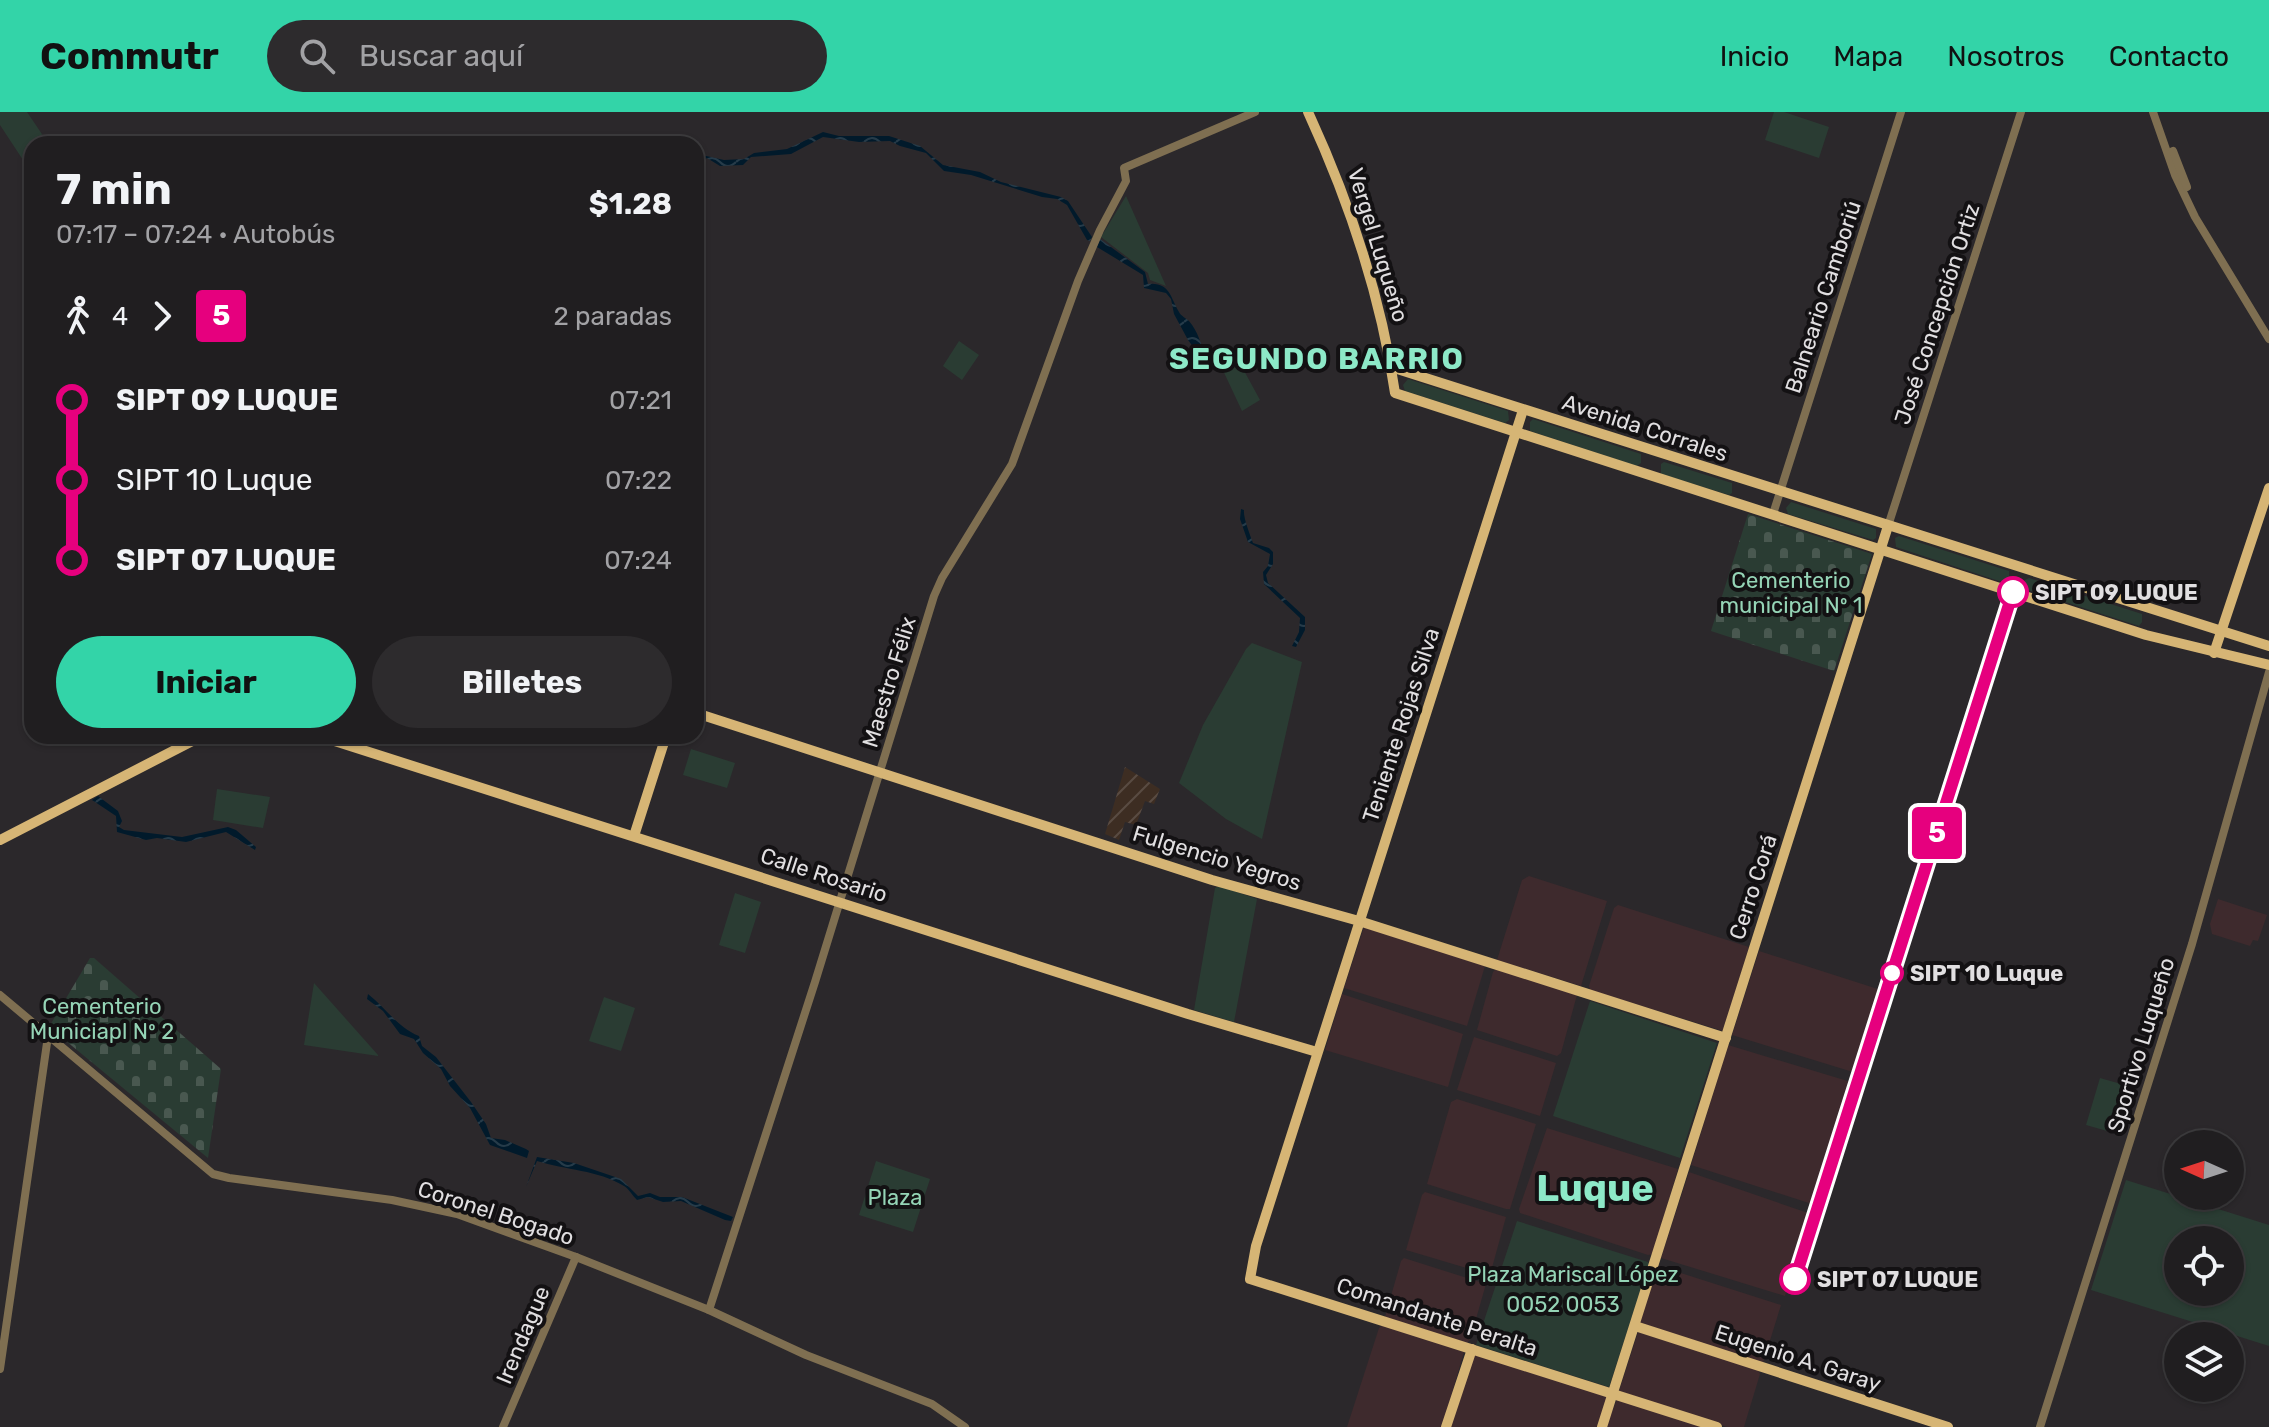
<!DOCTYPE html>
<html lang="es">
<head>
<meta charset="utf-8">
<style>
  body { margin:0; font-family:Rubik,sans-serif; background:#2d2b2d; color:#f1f3f6; height:100vh; display:flex; flex-direction:column; font-size:30px; white-space:nowrap }
  * { box-sizing:border-box; margin:0 }
  p { font-size:26px; color:#a2a2a5 }
  .icon { flex:none; width:44px; height:44px; fill:none; stroke:currentColor; stroke-width:2; stroke-linecap:round; stroke-linejoin:round }
  .map { position:relative; flex:1; overflow:hidden }
  .details { position:absolute; left:24px; top:24px; width:680px; height:608px; display:flex; flex-direction:column; background:#201e20; border-radius:24px; box-shadow:0 2px 6px #0004,0 0 0 2px #3d3c3e }
  .details>* { flex:none }
  .badge { padding:0 16px; border-radius:6px; font-size:28px; line-height:52px }
  .needle { width:52px; rotate:273deg }
  .buttons { position:absolute; left:2164px; top:1018px; display:grid; gap:16px }
  .buttons a { display:grid; place-items:center; width:80px; height:80px; border-radius:50%; background:#201e20; box-shadow:0 2px 6px #0004,0 0 0 2px #3d3c3e; font-size:40px }
  .map>.badge { position:absolute; translate:-50% -50%; box-shadow:0 0 0 4px #fff }
  .legs { display:flex; align-items:center; gap:12px; height:88px; padding:0 32px; font-size:26px }
  .legs p { margin-inline-start:auto }
  .head { display:flex; align-items:center; justify-content:space-between; height:136px; padding:0 32px }
  h1 { font-size:44px; font-weight:700; line-height:60px }
  .action { display:flex; gap:16px; margin-top:auto; padding:16px 32px }
  .action a { flex:1; height:92px; border-radius:48px; background:#33d4a8; color:#111; font-size:32px; font-weight:700; line-height:92px; text-align:center }
  .action a+a { background:#2d2b2d; color:#f1f3f6 }
  ul { padding:0 32px; list-style:none }
  li { display:flex; align-items:center; gap:28px; height:80px; font-size:30px }
  li i { display:grid; place-items:center; width:12px; height:100%; margin:0 10px; background:currentColor }
  li i::after { content:''; width:20px; height:20px; margin:-10px; border:6px solid; border-radius:50%; background:#201e20 }
  li p { margin-inline-start:auto }
  li:first-child i { background:linear-gradient(#0000 50%,currentColor 0) }
  li:last-child i { background:linear-gradient(currentColor 50%,#0000 0) }
  header { display:flex; align-items:center; gap:48px; box-sizing:border-box; height:112px; padding:0 40px; background:#33d4a8; color:#111 }
  header strong { font-size:38px }
  nav { display:flex; gap:44px; margin-inline-start:auto; font-size:28px }
  .search { width:560px; height:72px; background:#2d2b2d; display:flex; align-items:center; gap:20px; box-sizing:border-box; padding:0 28px; border-radius:44px; color:#a2a2a5; font-size:30px }
  .map>svg:first-child { display:block }
  .commercial { fill:#3e2a2d }
  .industrial { fill:url(#industrial-furrows) }
  .cemetery { fill:url(#cemetery-stones) }
  .park { fill:#2a3c33; fill-rule:evenodd }
  .water { fill:url(#water-waves) }
  .lines { fill:none; stroke-linecap:round; stroke-linejoin:round }
  .minor { stroke:#7f6f51; stroke-width:8 }
  .major { stroke:#d6b575; stroke-width:10 }
  .line-1-casing { stroke:#fff; stroke-width:18 }
  .line-1 { stroke:#e6007e; stroke-width:12 }
  .stop-1-dot { fill:#fff; stroke:#e6007e; stroke-width:4 }
  .labels { text-anchor:middle; dominant-baseline:central; stroke-width:8; stroke-linejoin:round; paint-order:stroke }
  .street-label { font-size:22px; fill:#e1dfe1; stroke:#131113 }
  .park-label { font-size:22px; fill:#95d4b6; stroke:#131113 }
  .stop-label { font-size:22px; font-weight:bold; fill:#e1dfe1; stroke:#131113; text-anchor:start }
  .district-label { font-size:30px; font-weight:bold; letter-spacing:2px; fill:#8de9c8; stroke:#131113 }
  .town-label { font-size:38px; font-weight:bold; fill:#8de9c8; stroke:#131113 }
</style>
</head>
<body>
<header>
<strong>Commutr</strong>
<div class="search"><svg class="icon" aria-label="search" viewBox="0 0 24 24"><circle cx="10" cy="10" r="6"/><path d="M15 15l6 6"/></svg>Buscar aquí</div>
<nav><a>Inicio</a><a>Mapa</a><a>Nosotros</a><a>Contacto</a></nav>
</header>
<div class="map">
<svg width="2269" height="1315" viewBox="0 0 2269 1315">
  <defs>
    <pattern id="industrial-furrows" width="10" height="10" patternUnits="userSpaceOnUse" patternTransform="scale(2)"><rect width="10" height="10" fill="#3d2d22"/><path d="M-1 1l2-2M0 10L10 0M9 11l2-2" fill="none" stroke="#594b42"/></pattern>
    <pattern id="cemetery-stones" width="16" height="16" patternUnits="userSpaceOnUse" patternTransform="scale(2)"><rect width="16" height="16" fill="#2a3c33"/><path d="M2 7V4a2 2 0 0 1 4 0v3zM10 15v-3a2 2 0 0 1 4 0v3z" fill="#495850"/></pattern>
    <pattern id="water-waves" width="16" height="10" patternUnits="userSpaceOnUse" patternTransform="scale(2)"><rect width="16" height="10" fill="#011a2b"/><path d="M0 5q4-4 8 0t8 0" fill="none" stroke="#263b49"/></pattern>
  </defs>
  <rect width="100%" height="100%" fill="#2b282b"/>
  <!-- commercial -->
  <g class="commercial">
    <path d="M1529 764 1607 789 1581 874 1497 848 1522 768Z"/>
    <path d="M2218 787 2267 803 2258 829 2253 828 2250 834 2212 822 2210 812Z"/>
    <path d="M1618 793 1749 835 1723 919 1590 878 1589 874 1614 796Z"/>
    <path d="M1364 815 1485 854 1467 914 1344 876Z"/>
    <path d="M1759 839 1881 878 1856 961 1732 923Z"/>
    <path d="M1496 857 1577 883 1561 941 1557 944 1477 918 1493 860Z"/>
    <path d="M1342 882 1463 922 1448 975 1325 938Z"/>
    <path d="M1474 925 1556 951 1540 1004 1457 978Z"/>
    <path d="M1728 933 1851 970 1812 1092 1691 1053Z"/>
    <path d="M1457 987 1536 1012 1510 1097H1506L1427 1072 1451 990Z"/>
    <path d="M1547 1016 1678 1057 1653 1142 1648 1143 1520 1101 1519 1097Z"/>
    <path d="M1689 1060 1811 1102 1785 1184 1661 1146Z"/>
    <path d="M1425 1080 1506 1105 1490 1163 1406 1138 1422 1083Z"/>
    <path d="M1404 1146 1486 1172 1470 1228 1467 1231 1385 1205 1401 1149Z"/>
    <path d="M1659 1154 1781 1193 1763 1251 1639 1211Z"/>
    <path d="M1383 1213 1464 1240 1442 1315H1347L1379 1216Z"/>
    <path d="M1638 1220 1758 1258 1760 1262 1744 1315H1727L1619 1279Z"/>
    <path d="M1475 1242 1605 1283 1607 1285 1598 1315H1450Z"/>
    <path d="M1617 1287 1706 1315H1606Z"/>
  </g>
  <!-- industrial -->
  <path class="industrial" d="M1125 655 1160 677 1154 692 1145 689 1136 713 1125 710 1119 728 1105 722Z"/>
  <!-- cemetery -->
  <g class="cemetery">
    <path d="M1748 402 1872 442 1834 559 1711 519Z"/>
    <path d="M90 846H94L221 957 208 1046 49 915Z"/>
  </g>
  <!-- park -->
  <g class="park">
    <path d="M0 0H27L48 31 32 32V42L23 48 0 13Z"/>
    <path d="M1774 0H1784L1829 15 1819 46 1765 28Z"/>
    <path d="M1126 84 1166 174 1150 168 1148 161 1101 125Z"/>
    <path d="M959 229 979 243 962 268 943 254Z"/>
    <path d="M1236 244 1260 288 1242 299 1220 252Z"/>
    <path d="M1408 267 1508 299 1509 308 1505 311 1405 279 1403 273Z"/>
    <path d="M1533 307 1641 342V351L1637 354 1530 319V310Z"/>
    <path d="M1664 350 1732 371V381L1729 383 1661 362V352Z"/>
    <path d="M1791 390 1876 417V426L1873 428 1788 402 1786 396Z"/>
    <path d="M1899 424 2009 459V469L2005 471 1896 435 1895 426Z"/>
    <path d="M2029 466 2142 502V510L2139 514 2025 477V468Z"/>
    <path d="M1252 531 1302 550 1262 727 1226 707 1179 671 1203 613 1246 537Z"/>
    <path d="M691 637 735 651 727 676 683 663Z"/>
    <path d="M217 677 270 685 263 716 213 708Z"/>
    <path d="M1220 774 1257 787 1234 910 1194 898 1215 776Z"/>
    <path d="M735 781 761 790 745 841 719 833Z"/>
    <path d="M314 871 378 943V944L304 933Z"/>
    <path d="M604 885 635 896 621 939 589 929Z"/>
    <path d="M1590 889 1717 931 1680 1046 1553 1004Z"/>
    <path d="M2100 966 2135 976 2121 1023 2086 1013Z"/>
    <path d="M876 1049 930 1067 913 1120 859 1103Z"/>
    <path d="M2126 1068 2269 1113V1234L2091 1178ZM2230 1128V1180H2178V1128Z"/>
    <path d="M1517 1109 1648 1150 1649 1153 1609 1275 1476 1233Z"/>
  </g>
  <!-- water -->
  <g class="water">
    <path d="M823 20 839 24H889L920 34 943 53 980 60 1001 70 1061 85 1068 89 1092 125 1090 129 1087 128 1067 93 1057 87 1042 85 971 63 944 59 926 41 900 34 890 29 859 30 823 25 791 42 751 45 743 53 720 54 707 46 696 54V47L702 43 724 48 744 47 754 41 787 37Z"/>
    <path d="M1100 127 1145 160 1148 172C1170 170 1170 185 1179 200 1181 204 1186 206 1189 209 1198 219 1201 233 1206 245L1202 247 1188 228 1174 202 1171 187 1166 181 1144 176 1143 163 1097 135Z"/>
    <path d="M1241 397 1244 398C1243 405 1250 423 1253 431L1269 436 1273 440V452L1266 463 1268 471 1305 505V518L1296 535 1292 534 1299 520 1300 506 1264 472 1263 460 1268 454 1270 442 1248 430 1240 407Z"/>
    <path d="M98 684 118 699 122 709 119 715 124 718 182 725 228 715 236 718 256 735 255 738 226 720 186 730 157 726 146 728 117 720 116 704 92 688Z"/>
    <path d="M368 882C386 896 397 915 419 924L422 934 436 945 471 990 486 1012 491 1026 505 1028 526 1037 529 1039 527 1046 490 1033 470 996 450 974 441 957 423 941 414 927 400 922 383 899 367 887Z"/>
    <path d="M537 1045 574 1051 621 1067 638 1084 650 1081 660 1085H682L733 1105 731 1109 725 1108 681 1089 663 1090 648 1085 637 1088C632 1083 629 1077 624 1074 598 1058 565 1058 537 1049L526 1075Z"/>
  </g>
  <g class="lines">
    <!-- minor -->
    <g class="minor">
      <path d="M2153 0 2175 63 2195 105 2269 227"/>
      <path d="M2173 39 2187 75"/>
      <path d="M1773 402 1901 0"/>
      <path d="M1888 414 2021 0"/>
      <path d="M0 883 213 1062 229 1066 392 1088 457 1102 576 1145 709 1198 806 1243 932 1292 965 1315"/>
      <path d="M709 1198 815 870 934 484 942 466 1012 352 1078 169 1100 118 1126 69 1124 56 1255 0"/>
      <path d="M0 1257 48 924"/>
      <path d="M503 1315 576 1145"/>
      <path d="M2040 1315 2192 832 2269 560"/>
    </g>
    <!-- major -->
    <g class="major">
      <path d="M1308 0C1349 89 1381 184 1395 281L2146 523 2269 553"/>
      <path d="M1391 255 2269 534"/>
      <path d="M1523 298 1256 1134 1250 1167 1717 1315"/>
      <path d="M2214 541 2269 376"/>
      <path d="M696 601 1212 768 1359 809 1726 926"/>
      <path d="M319 624 1188 902 1317 940"/>
      <path d="M634 724 666 624"/>
      <path d="M0 728 202 624"/>
      <path d="M1635 1214 1948 1315"/>
      <path d="M1446 1315 1472 1237"/>
      <path d="M1602 1315 1888 414"/>
    </g>
  </g>
  <g class="lines">
    <!-- line-1 casing -->
    <g class="line-1-casing">
      <path id="line-1" d="M1795 1167 2013 480"/>
    </g>
    <!-- line-1 -->
    <use href="#line-1" class="line-1"/>
  </g>
  <!-- markers -->
  <g class="stop-1-dot">
    <circle cx="2013" cy="480" r="14"/>
    <circle cx="1892" cy="861" r="10"/>
    <circle cx="1795" cy="1167" r="14"/>
  </g>
  <g class="labels">
    <!-- street labels -->
    <g class="street-label">
      <text transform="translate(1378 133) rotate(73)">Vergel Luqueño</text>
      <text transform="translate(1823 185) rotate(-72)">Balneario Camboriú</text>
      <text transform="translate(1937 202) rotate(-72)">José Concepción Ortiz</text>
      <text transform="translate(1645 316) rotate(18)">Avenida Corrales</text>
      <text transform="translate(889 570) rotate(-73)">Maestro Félix</text>
      <text transform="translate(1401 613) rotate(-72)">Teniente Rojas Silva</text>
      <text transform="translate(1217 746) rotate(17)">Fulgencio Yegros</text>
      <text transform="translate(824 763) rotate(18)">Calle Rosario</text>
      <text transform="translate(1753 775) rotate(-72)">Cerro Corá</text>
      <text transform="translate(2141 933) rotate(-73)">Sportivo Luqueño</text>
      <text transform="translate(496 1101) rotate(18)">Coronel Bogado</text>
      <text transform="translate(1437 1205) rotate(18)">Comandante Peralta</text>
      <text transform="translate(523 1223) rotate(-67)">Irendague</text>
      <text transform="translate(1798 1246) rotate(18)">Eugenio A. Garay</text>
    </g>
    <!-- park labels -->
    <g class="park-label">
      <text x="1791" y="468">Cementerio<tspan x="1791" dy="25">municipal Nº 1</tspan></text>
      <text x="102" y="894">Cementerio<tspan x="102" dy="25">Municiapl Nº 2</tspan></text>
      <text x="895" y="1085">Plaza</text>
      <text x="1573" y="1162">Plaza Mariscal López</text>
      <text x="1563" y="1192">0052 0053</text>
    </g>
    <!-- stop labels -->
    <g class="stop-label">
      <text x="2035" y="480">SIPT 09 LUQUE</text>
      <text x="1910" y="861">SIPT 10 Luque</text>
      <text x="1817" y="1167">SIPT 07 LUQUE</text>
    </g>
    <!-- district labels -->
    <g class="district-label">
      <text x="1317" y="247">SEGUNDO BARRIO</text>
    </g>
    <!-- town labels -->
    <g class="town-label">
      <text x="1595" y="1076">Luque</text>
    </g>
  </g>
</svg>
<div class="buttons">
<a><svg class="needle" viewBox="-14 -14 28 28"><path d="M0-13l5 13h-10z" fill="#e53935"/><path d="M0 13l5-13h-10z" fill="#a2a2a5"/></svg></a>
<a><svg class="icon" aria-label="locate" viewBox="0 0 24 24"><circle cx="12" cy="12" r="6"/><path d="M12 2v4M12 18v4M2 12h4M18 12h4"/></svg></a>
<a><svg class="icon" aria-label="layers" viewBox="0 0 24 24"><path d="M12 4l9 5-9 5-9-5zM3 14l9 5 9-5"/></svg></a>
</div>
<b class="badge" style="left:1937px;top:721px;background:#e6007e;color:#fff">5</b>
<section class="details">
<div class="head"><div><h1>7 min</h1><p>07:17 – 07:24 · Autobús</p></div><b>$1.28</b></div>
<div class="legs"><svg class="icon" aria-label="walk" viewBox="0 0 24 24"><circle cx="13" cy="4" r="2"/><path d="M13 8l-2 6 4 7M11 14l-3 7M7 12l3-4h3l4 4"/></svg>4<svg class="icon" aria-label="forward" viewBox="0 0 24 24"><path d="M9 5l7 7-7 7"/></svg><b class="badge" style="background:#e6007e;color:#fff">5</b><p>2 paradas</p></div>
<ul>
<li><i style="color:#e6007e"></i><b>SIPT 09 LUQUE</b><p>07:21</p></li>
<li><i style="color:#e6007e"></i><span>SIPT 10 Luque</span><p>07:22</p></li>
<li><i style="color:#e6007e"></i><b>SIPT 07 LUQUE</b><p>07:24</p></li>
</ul>
<div class="action"><a>Iniciar</a><a>Billetes</a></div>
</section>
</div>
</body>
</html>
